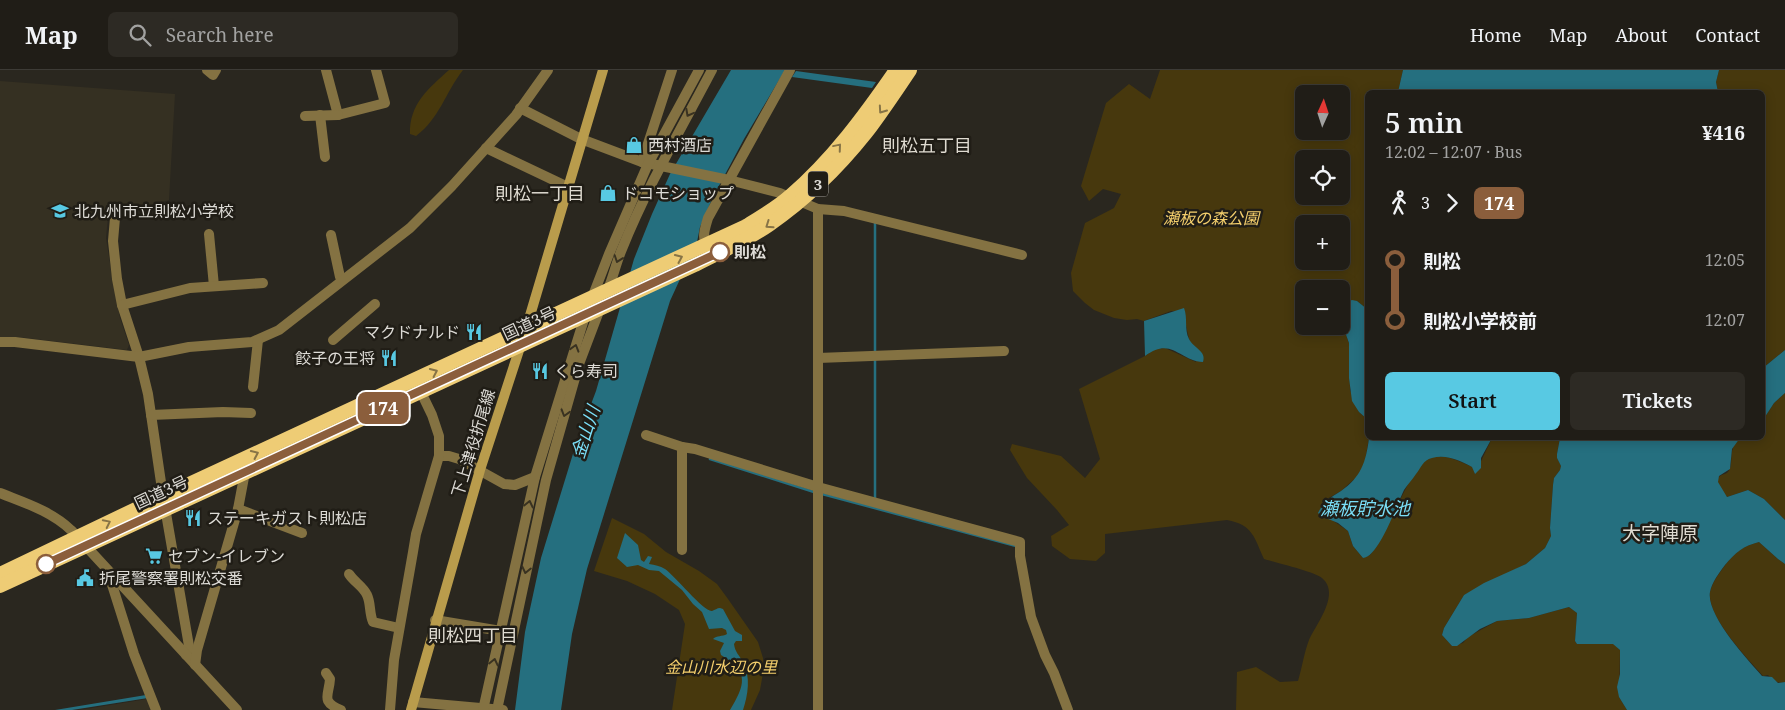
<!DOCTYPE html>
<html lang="en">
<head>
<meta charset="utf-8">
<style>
  body { margin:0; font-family:"Noto Serif","Noto Sans JP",serif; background:#2d2a24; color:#f1f3f6; height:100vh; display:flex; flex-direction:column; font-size:19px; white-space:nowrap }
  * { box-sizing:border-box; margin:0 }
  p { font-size:16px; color:#a2a2a1 }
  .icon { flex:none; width:28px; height:28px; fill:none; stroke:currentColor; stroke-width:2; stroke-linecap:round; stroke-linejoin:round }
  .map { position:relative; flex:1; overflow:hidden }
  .drawer { position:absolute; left:1365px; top:20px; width:400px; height:350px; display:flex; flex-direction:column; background:#201d17; border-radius:8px; box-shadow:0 2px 12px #0003,0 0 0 1px #3d3b36 }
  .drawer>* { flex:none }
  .badge { padding:0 10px; border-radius:8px; font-size:18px; line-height:32px }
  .needle { width:32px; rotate:3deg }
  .controls { position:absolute; left:1295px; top:15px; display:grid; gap:10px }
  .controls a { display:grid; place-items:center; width:55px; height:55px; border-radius:8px; background:#201d17; box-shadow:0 2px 12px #0003,0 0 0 1px #3d3b36; font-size:25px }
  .map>.badge { position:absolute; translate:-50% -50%; box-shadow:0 0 0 2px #fff }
  .legs { display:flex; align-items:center; gap:8px; height:55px; padding:0 20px; font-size:16px }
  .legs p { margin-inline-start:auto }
  .headline { display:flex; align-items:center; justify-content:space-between; height:85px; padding:0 20px }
  h1 { font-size:28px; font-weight:600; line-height:38px }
  .cta { display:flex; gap:10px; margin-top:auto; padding:10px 20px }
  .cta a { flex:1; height:58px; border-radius:8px; background:#58c9e3; color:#111; font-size:20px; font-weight:600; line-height:58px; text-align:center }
  .cta a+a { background:#2d2a24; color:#f1f3f6 }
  ul { padding:0 20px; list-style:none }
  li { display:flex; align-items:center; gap:18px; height:60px; font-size:19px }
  li i { display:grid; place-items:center; width:8px; height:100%; margin:0 6px; background:currentColor }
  li i::after { content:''; width:12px; height:12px; margin:-6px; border:4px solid; border-radius:50%; background:#201d17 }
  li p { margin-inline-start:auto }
  li:first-child i { background:linear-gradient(#0000 50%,currentColor 0) }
  li:last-child i { background:linear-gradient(currentColor 50%,#0000 0) }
  header { display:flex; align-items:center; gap:30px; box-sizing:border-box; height:70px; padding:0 25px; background:#201d17; border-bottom:1px solid #3d3b36 }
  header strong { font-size:24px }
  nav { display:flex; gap:28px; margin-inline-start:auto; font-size:18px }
  .search { width:350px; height:45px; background:#2d2a24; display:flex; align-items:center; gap:12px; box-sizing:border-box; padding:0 18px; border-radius:8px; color:#a2a2a1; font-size:19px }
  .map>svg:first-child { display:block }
  .built { fill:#353022 }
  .green { fill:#47380d; fill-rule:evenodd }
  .water { fill:#256f7f }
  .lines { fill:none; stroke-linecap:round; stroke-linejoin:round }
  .stream { stroke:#256f7f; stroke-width:2.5 }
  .minor { stroke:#847242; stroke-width:10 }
  .tertiary { stroke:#847242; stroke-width:10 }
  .secondary { stroke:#b99c4c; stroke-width:10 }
  .trunk { stroke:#eecc75; stroke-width:14 }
  .oneway { stroke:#877446 }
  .oneway2 { stroke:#393221 }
  .line-1-casing { stroke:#fff; stroke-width:11 }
  .line-1 { stroke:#8b5e3c; stroke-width:8 }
  .stop-1-dot { fill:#fff; stroke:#8b5e3c; stroke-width:2.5 }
  .labels { text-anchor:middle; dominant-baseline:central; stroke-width:5; stroke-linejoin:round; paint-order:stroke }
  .shield { fill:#201d16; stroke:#a4a29c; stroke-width:1 }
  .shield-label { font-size:15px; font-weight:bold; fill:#dddbd6 }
  .poi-label { font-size:16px; fill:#dddbd6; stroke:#201d16; text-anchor:start }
  .park-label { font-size:16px; font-style:italic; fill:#f3ce6c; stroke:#201d16 }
  .stop-label { font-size:16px; font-weight:bold; fill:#dddbd6; stroke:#201d16; text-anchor:start }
  .street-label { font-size:16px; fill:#dddbd6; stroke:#201d16 }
  .neighbourhood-label { font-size:18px; fill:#dfdbd1; stroke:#201d16 }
  .water-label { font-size:18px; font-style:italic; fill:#7adef7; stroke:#201d16 }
  .quarter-label { font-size:19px; fill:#dfdbd1; stroke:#201d16 }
</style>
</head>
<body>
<header>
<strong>Map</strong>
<div class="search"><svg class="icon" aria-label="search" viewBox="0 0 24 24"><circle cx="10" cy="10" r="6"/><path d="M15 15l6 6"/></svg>Search here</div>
<nav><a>Home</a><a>Map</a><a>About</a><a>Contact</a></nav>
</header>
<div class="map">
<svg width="1785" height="640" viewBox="0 0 1785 640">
  <rect width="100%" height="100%" fill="#2a271f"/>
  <!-- built -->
  <g class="built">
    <path d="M0 11 175 24 169 130 150 135H120V148L108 147 106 168 113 212 120 248 129 275 127 280 18 267H0Z"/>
    <path d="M147 629 151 640H80Z"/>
  </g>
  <!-- green -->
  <g class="green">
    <path d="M449 0H463C445 23 440 48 416 66L410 64C409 34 429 18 449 0Z"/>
    <path d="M1160 0H1403L1398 22H1368L1367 239 1357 231 1341 237V219H1304V256H1341V251L1349 273 1350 320 1359 342 1367 349 1368 368H1369L1365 391 1361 403 1341 421 1327 429 1319 441 1348 461 1353 476 1363 488 1370 485 1377 476 1409 412C1414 407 1418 399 1423 393 1437 379 1458 391 1473 397L1475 404 1492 368H1560L1557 384V388L1561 396 1560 400 1554 408 1553 415 1550 458 1551 466 1545 478 1526 494 1464 525 1444 558 1442 565 1452 576 1463 573 1468 567 1497 551 1529 548 1569 537 1577 543 1575 571 1577 574H1614L1620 580 1619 627 1627 640H1236L1237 602 1256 597 1280 612 1298 611C1302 598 1304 583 1309 570 1316 554 1341 524 1322 508 1316 502 1274 492 1264 489 1254 467 1253 455 1227 450L1105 464V483L1096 491 1070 489 1052 476 1051 466 1069 455 1057 440 1027 408 1010 380 1012 374 1061 386 1085 408 1100 389 1079 319 1145 286 1155 279 1165 278 1196 292C1191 272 1185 262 1185 241H1171L1144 251 1137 249 1127 250 1114 248 1094 240 1085 233 1073 221 1071 203 1085 153 1114 138 1121 124 1103 119 1089 131 1081 116 1106 33 1129 14 1150 29ZM1304 24H1341V61H1304ZM1304 89H1341V126H1304ZM1304 154H1341V191H1304Z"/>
    <path d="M1719 0H1785V280L1763 298 1762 22H1718L1716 12Z"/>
    <path d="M1785 323V450L1764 429 1748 420 1727 427C1724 423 1716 414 1718 409 1719 404 1725 405 1728 402 1733 396 1730 385 1733 378 1734 374 1738 371 1740 368H1762L1763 350 1774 333Z"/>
    <path d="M612 448 644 464 666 482 699 501 717 514 728 529 758 572 763 588V603L760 620 751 640H672L685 554 679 540 655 524 627 511 594 501Z"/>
    <path d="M1759 472 1778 489 1785 494V612C1777 614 1773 610 1768 605L1763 606C1748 589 1706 546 1710 522 1712 513 1718 505 1723 498 1733 484 1742 476 1759 472Z"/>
  </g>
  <!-- water -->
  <g class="water">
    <path d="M731 0H785L744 69 713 127 700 157 697 172 670 231 587 499 572 564 561 640H515L525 562 541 488 576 374 596 321 634 189 652 144 670 104Z"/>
    <path d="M1403 0H1719L1716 12 1718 22H1398Z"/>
    <path d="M796 1 876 12 872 18 792 7Z"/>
    <path d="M1352 230 1357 231 1367 239V349L1359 342 1352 331 1349 308V273L1341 251V237L1346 232Z"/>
    <path d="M1184 238C1188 248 1184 259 1189 269 1193 278 1207 281 1203 292 1179 291 1172 266 1145 286L1144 251Z"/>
    <path d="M1785 280V323L1774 333 1763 350V298Z"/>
    <path d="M1369 368H1492L1481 388V398L1475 404 1472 397C1460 391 1447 384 1432 388 1423 390 1421 398 1416 404 1412 410 1408 414 1404 420 1397 434 1379 487 1363 488L1353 476 1348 461 1338 453 1321 446 1318 443C1324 431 1330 428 1341 421 1361 407 1366 392 1369 368Z"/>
    <path d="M1560 368H1740L1732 379 1730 399 1719 406 1718 412 1727 427 1748 420 1764 429 1785 450V494L1778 489 1759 472C1743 476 1735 483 1725 495 1719 503 1712 512 1710 522 1706 545 1747 589 1762 606L1772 607 1778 613 1785 612V640H1627L1619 627 1617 617 1620 604V580L1613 574H1577L1575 571 1577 543 1569 537 1529 548 1497 551 1480 559 1457 576H1452L1442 565 1444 558 1464 525 1484 513 1526 494 1545 478 1551 466 1550 458 1553 415 1554 408 1560 400 1561 396 1557 388V384Z"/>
    <path d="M625 463 638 475 641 490 644 492 648 486 652 487 649 494C655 495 660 496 665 499 675 506 704 542 712 541 715 540 717 538 720 538L723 539 735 561 742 565V571H736L734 574C735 582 739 585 743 592 751 607 748 625 743 640H730C745 615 750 602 721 585L720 581 724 573 713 569C717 565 722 567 727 564L726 560 722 558 709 559 702 542 693 534 682 520 659 501 649 500 638 495 627 497 617 488Z"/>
    <path d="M146 625 148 628 72 640H55Z"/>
  </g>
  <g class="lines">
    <!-- stream -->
    <g class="stream">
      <path d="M875 152V284"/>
      <path d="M710 389 814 422"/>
      <path d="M822 424 1016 476"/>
      <path d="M875 429V290"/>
    </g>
    <!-- minor -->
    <g class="minor">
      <path d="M207 0 213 5 216 0"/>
      <path d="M326 0 338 45 385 33 376 0"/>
      <path d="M520 38 581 69 642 92 729 110 780 123 818 139 844 141 1022 185"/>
      <path d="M320 45 325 87"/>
      <path d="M305 46 338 45"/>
      <path d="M486 78 568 117"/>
      <path d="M642 92 672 0"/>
      <path d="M115 148 113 171 117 209 122 235 139 287 148 324 163 426 189 576 186 585"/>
      <path d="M209 164 214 216"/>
      <path d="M331 165 340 207"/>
      <path d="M706 176C702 166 705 158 708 148L790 0"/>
      <path d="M122 235 190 218 263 213"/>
      <path d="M333 270 375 234"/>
      <path d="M0 272H15L139 287 189 277 252 272 279 260 410 158 452 116 516 45 548 0"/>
      <path d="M818 288 1004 281"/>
      <path d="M253 317 258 270"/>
      <path d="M151 345 223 342 251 343"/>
      <path d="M646 365 682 377 695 379 818 417 1020 472V486L1031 547 1045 585 1054 603 1068 640"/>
      <path d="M682 377V480"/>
      <path d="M439 386H449L459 389 504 414 515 415 535 407"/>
      <path d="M0 423C25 433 51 441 71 460L237 640"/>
      <path d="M238 439 302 463"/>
      <path d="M108 502 134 584 156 640"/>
      <path d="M349 504C354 512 363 516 367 525 371 533 369 543 373 552L399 558"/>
      <path d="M435 550 501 561"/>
      <path d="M195 595 197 580 238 439 245 402"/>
      <path d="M326 603 330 609C329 626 320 631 341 640"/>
      <path d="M413 632 503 640"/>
      <path d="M390 640 394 590 413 482 416 464 439 386V366L432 345 418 316"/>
      <path d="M818 640V139"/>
    </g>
    <!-- tertiary -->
    <g class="tertiary">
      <path d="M607 222C613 208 616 193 622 179 647 117 681 59 712 0"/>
      <path d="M483 640 535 407 585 246 609 184 648 94 699 0"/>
      <path d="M497 640 546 410 579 294 601 236"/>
    </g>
    <!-- secondary -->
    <path class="secondary" d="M411 640 480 400 526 259 603 0"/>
    <!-- trunk -->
    <g class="trunk">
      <path d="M0 504 163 426 746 156C760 147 777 138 790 126 832 90 865 45 896 0"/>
      <path d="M0 516 695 195C720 182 746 171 769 155 805 130 839 97 866 63 882 42 896 21 910 0"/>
    </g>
  </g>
  <!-- one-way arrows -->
  <defs><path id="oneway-chevron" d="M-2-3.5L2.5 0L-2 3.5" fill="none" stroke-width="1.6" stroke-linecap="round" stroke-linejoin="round" transform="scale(1.25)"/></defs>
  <g class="oneway">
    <use href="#oneway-chevron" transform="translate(882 40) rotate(125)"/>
    <use href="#oneway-chevron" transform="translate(838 77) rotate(-50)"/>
    <use href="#oneway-chevron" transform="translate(769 155) rotate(145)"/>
    <use href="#oneway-chevron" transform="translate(679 188) rotate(-24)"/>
    <use href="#oneway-chevron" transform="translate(434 302) rotate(-25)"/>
    <use href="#oneway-chevron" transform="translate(255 384) rotate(-25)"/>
    <use href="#oneway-chevron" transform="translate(107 453) rotate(-26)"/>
  </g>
  <g class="oneway2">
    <use href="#oneway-chevron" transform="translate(689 43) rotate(118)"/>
    <use href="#oneway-chevron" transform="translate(618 189) rotate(109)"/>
    <use href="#oneway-chevron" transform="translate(575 278) rotate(-73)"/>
    <use href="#oneway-chevron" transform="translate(565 343) rotate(107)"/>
    <use href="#oneway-chevron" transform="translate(529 434) rotate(-77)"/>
    <use href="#oneway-chevron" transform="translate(526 500) rotate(103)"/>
    <use href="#oneway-chevron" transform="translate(494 592) rotate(-77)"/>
  </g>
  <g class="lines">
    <!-- line-1 casing -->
    <g class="line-1-casing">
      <path id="line-1" d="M46 494 720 182"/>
    </g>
    <!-- line-1 -->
    <use href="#line-1" class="line-1"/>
  </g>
  <!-- icons -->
  <defs>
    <g id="shop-bare" transform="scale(1.35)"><path d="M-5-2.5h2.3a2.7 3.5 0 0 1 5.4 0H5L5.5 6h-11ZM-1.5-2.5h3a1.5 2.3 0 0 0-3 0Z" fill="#58c9e3" stroke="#201d16" stroke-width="2.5" paint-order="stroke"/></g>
    <g id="school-bare" transform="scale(1.35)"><path d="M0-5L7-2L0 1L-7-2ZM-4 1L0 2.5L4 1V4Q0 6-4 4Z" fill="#58c9e3" stroke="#201d16" stroke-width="2.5" paint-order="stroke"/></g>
    <g id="restaurant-bare" transform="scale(1.35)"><path d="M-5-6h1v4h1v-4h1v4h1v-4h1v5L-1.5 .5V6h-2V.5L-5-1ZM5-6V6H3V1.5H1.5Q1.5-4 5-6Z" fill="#58c9e3" stroke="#201d16" stroke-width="2.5" paint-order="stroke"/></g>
    <g id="supermarket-bare" transform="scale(1.35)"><path d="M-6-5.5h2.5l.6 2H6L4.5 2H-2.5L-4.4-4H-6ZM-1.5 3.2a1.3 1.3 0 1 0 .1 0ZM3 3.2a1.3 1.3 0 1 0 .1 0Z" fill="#58c9e3" stroke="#201d16" stroke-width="2.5" paint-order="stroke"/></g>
    <g id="civic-bare" transform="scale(1.35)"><path d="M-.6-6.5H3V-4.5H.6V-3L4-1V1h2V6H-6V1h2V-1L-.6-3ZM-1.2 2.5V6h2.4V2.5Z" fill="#58c9e3" stroke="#201d16" stroke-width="2.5" paint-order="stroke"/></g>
  </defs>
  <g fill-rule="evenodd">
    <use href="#shop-bare" x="634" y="75"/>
    <use href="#shop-bare" x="608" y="123"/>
    <use href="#school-bare" x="60" y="141"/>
    <use href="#restaurant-bare" x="474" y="262"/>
    <use href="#restaurant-bare" x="389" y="288"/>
    <use href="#restaurant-bare" x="540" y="301"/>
    <use href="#restaurant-bare" x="193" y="448"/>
    <use href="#supermarket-bare" x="154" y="486"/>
    <use href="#civic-bare" x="85" y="508"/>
  </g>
  <!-- markers -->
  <g class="stop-1-dot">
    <circle cx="720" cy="182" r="9"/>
    <circle cx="46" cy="494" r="9"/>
  </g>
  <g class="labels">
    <!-- shield labels -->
    <rect class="shield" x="808" y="101.5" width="20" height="25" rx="4"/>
    <g class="shield-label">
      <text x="818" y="114">3</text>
    </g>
    <!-- poi labels -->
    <g class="poi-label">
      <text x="648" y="75">西村酒店</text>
      <text x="622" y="123">ドコモショップ</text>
      <text x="74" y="141">北九州市立則松小学校</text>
      <text x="460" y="262" text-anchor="end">マクドナルド</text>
      <text x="375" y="288" text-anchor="end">餃子の王将</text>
      <text x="554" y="301">くら寿司</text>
      <text x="207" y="448">ステーキガスト則松店</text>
      <text x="168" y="486">セブン-イレブン</text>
      <text x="99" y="508">折尾警察署則松交番</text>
    </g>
    <!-- park labels -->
    <g class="park-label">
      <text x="1211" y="148">瀬板の森公園</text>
      <text x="721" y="597">金山川水辺の里</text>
    </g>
    <!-- stop labels -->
    <g class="stop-label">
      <text x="734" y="182">則松</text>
    </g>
    <!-- street labels -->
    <g class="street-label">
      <text transform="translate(529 253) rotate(-25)">国道3号</text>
      <text transform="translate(473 373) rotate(-73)">下上津役折尾線</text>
      <text transform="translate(161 422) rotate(-25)">国道3号</text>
    </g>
    <!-- neighbourhood labels -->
    <g class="neighbourhood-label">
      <text x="927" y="75">則松五丁目</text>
      <text x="540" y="123">則松一丁目</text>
      <text x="473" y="565">則松四丁目</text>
    </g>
    <!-- water labels -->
    <g class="water-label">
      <text transform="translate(585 362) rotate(-72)">金山川</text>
      <text x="1365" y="438">瀬板貯水池</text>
    </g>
    <!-- quarter labels -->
    <g class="quarter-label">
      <text x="1660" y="463">大字陣原</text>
    </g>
  </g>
</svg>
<div class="controls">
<a><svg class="needle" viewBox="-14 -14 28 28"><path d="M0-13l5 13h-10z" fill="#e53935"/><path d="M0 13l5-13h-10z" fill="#a2a2a1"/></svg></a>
<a><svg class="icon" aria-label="locate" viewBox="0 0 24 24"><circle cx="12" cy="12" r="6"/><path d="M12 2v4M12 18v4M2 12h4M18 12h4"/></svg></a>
<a>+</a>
<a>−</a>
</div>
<b class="badge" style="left:383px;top:338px;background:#8b5e3c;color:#fff">174</b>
<section class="drawer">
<div class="headline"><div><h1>5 min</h1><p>12:02 – 12:07 · Bus</p></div><b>¥416</b></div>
<div class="legs"><svg class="icon" aria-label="walk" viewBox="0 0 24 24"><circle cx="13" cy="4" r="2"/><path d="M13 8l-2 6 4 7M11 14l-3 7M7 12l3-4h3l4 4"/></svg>3<svg class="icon" aria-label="forward" viewBox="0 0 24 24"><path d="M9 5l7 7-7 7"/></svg><b class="badge" style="background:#8b5e3c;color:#fff">174</b></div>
<ul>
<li><i style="color:#8b5e3c"></i><b>則松</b><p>12:05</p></li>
<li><i style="color:#8b5e3c"></i><b>則松小学校前</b><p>12:07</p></li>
</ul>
<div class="cta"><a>Start</a><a>Tickets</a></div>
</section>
</div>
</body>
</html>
